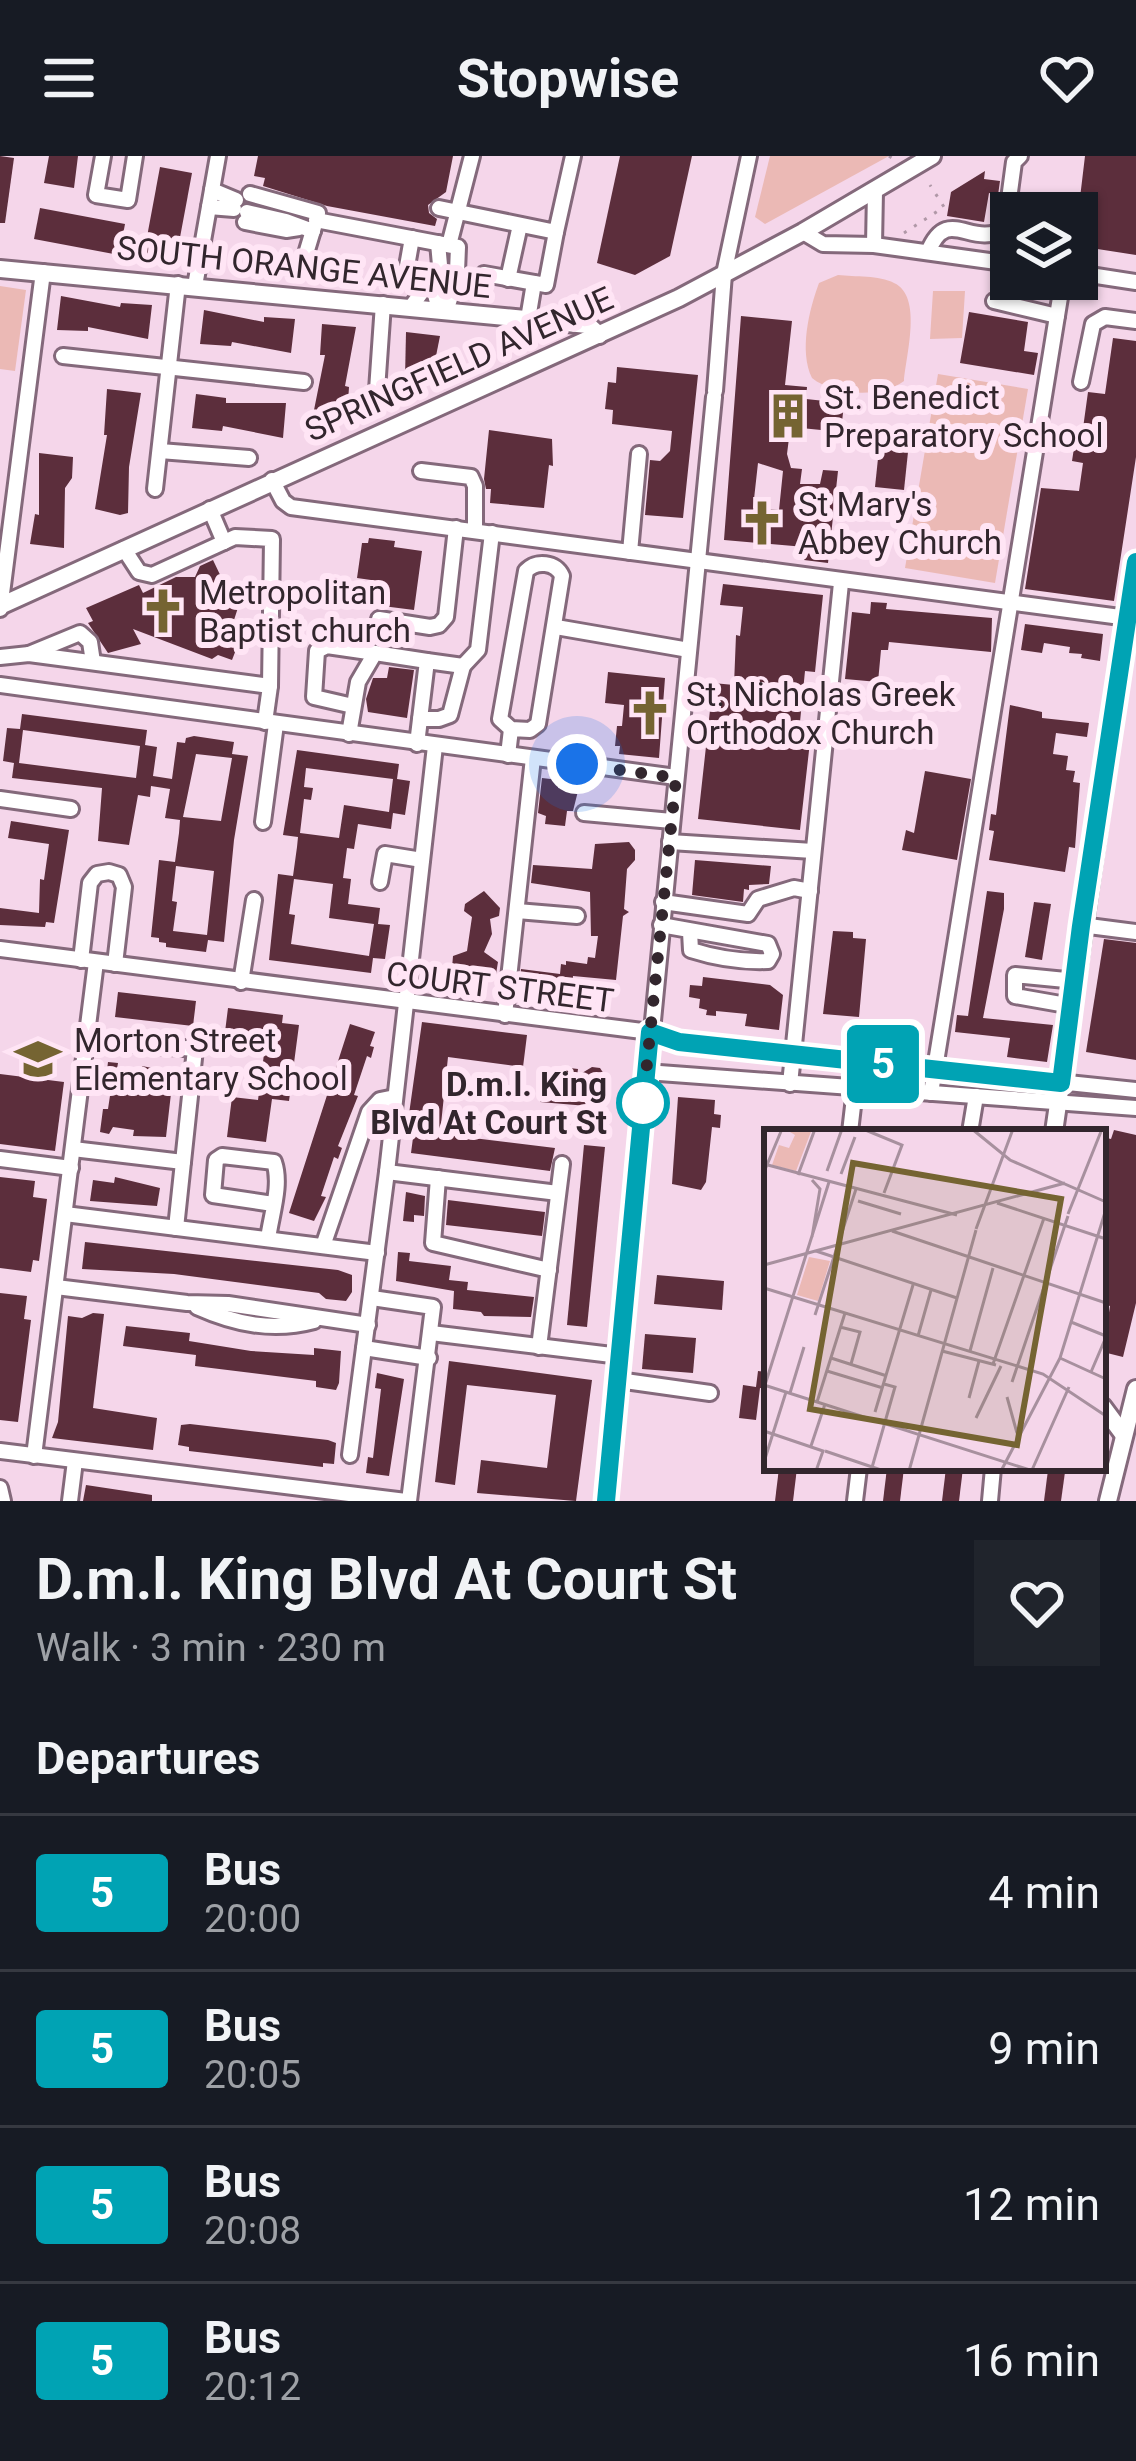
<!DOCTYPE html>
<html lang="en">
<head>
<meta charset="utf-8">
<style>
  body { margin:0; font-family:Roboto,sans-serif; background:#20242c; color:#f1f3f6; height:100vh; display:flex; flex-direction:column; font-size:45px; white-space:nowrap }
  * { box-sizing:border-box; margin:0 }
  p { font-size:39px; color:#9ea1a6 }
  .icon { flex:none; width:66px; height:66px; fill:none; stroke:currentColor; stroke-width:2; stroke-linecap:round; stroke-linejoin:round }
  .map { position:relative; height:1345px; overflow:hidden }
  .panel { display:flex; flex-direction:column; background:#171b24; flex:1 }
  .panel>* { flex:none }
  .badge { padding:0 24px; border-radius:9px; font-size:42px; line-height:78px }
  .buttons { position:absolute; left:990px; top:36px; display:grid; gap:24px }
  .buttons a { display:grid; place-items:center; width:108px; height:108px; border-radius:0px; background:#171b24; box-shadow:0 3px 9px #0004; font-size:60px }
  .you { position:absolute; width:60px; height:60px; margin:-30px; border:9px solid #fff; border-radius:50%; background:#1a73e8; box-shadow:0 0 0 18px #1a73e833 }
  .map>.badge { position:absolute; translate:-50% -50%; box-shadow:0 0 0 6px #fff }
  h2 { padding:0 36px; font-size:45px; line-height:108px }
  .round { display:grid; place-items:center; flex:none; width:126px; height:126px; border-radius:0px; background:#20242c }
  .headline { display:flex; align-items:center; justify-content:space-between; height:204px; padding:0 36px }
  h1 { font-size:57px; font-weight:700; line-height:90px }
  ul { padding:0; list-style:none }
  li { display:flex; align-items:center; gap:36px; height:156px; padding:0 36px; border-top:3px solid #363941 }
  li div { flex:1 }
  li b { display:block; font-size:45px }
  li em { font-style:normal }
  li .badge { min-width:132px; font-weight:700; text-align:center }
  header { display:flex; justify-content:space-between; align-items:center; height:156px; padding:0 36px; background:#171b24; font-size:54px; font-weight:700 }
  .map>svg:first-child { display:block }
  .green { fill:#ebb9b5 }
  .building { fill:#5c2e3c; fill-rule:evenodd }
  .lines { fill:none; stroke-linecap:round; stroke-linejoin:round }
  .minor-tunnel { stroke:#ceb3c4; stroke-width:14; stroke-dasharray:14 7; stroke-linecap:butt }
  .minor-casing { stroke:#84697b; stroke-width:20 }
  .major-casing { stroke:#84697b; stroke-width:22 }
  .path { stroke:#b098a7; stroke-width:3; stroke-dasharray:3 9; stroke-linecap:butt }
  .minor { stroke:#fff; stroke-width:14 }
  .major { stroke:#fff; stroke-width:16 }
  .line-casing { stroke:#fff; stroke-width:27 }
  .line { stroke:#00a3b4; stroke-width:18 }
  .walk { stroke:#32262d; stroke-width:12; stroke-dasharray:0 21.6 }
  .stop-dot { fill:#fff; stroke:#00a3b4; stroke-width:6 }
  .labels { text-anchor:middle; dominant-baseline:central; stroke-width:12; stroke-linejoin:round; paint-order:stroke }
  .street-label { font-size:33px; fill:#32262d; stroke:#ffe5f5 }
  .poi-label { font-size:33px; fill:#32262d; stroke:#ffe5f5; text-anchor:start }
  .stop-label { font-size:33px; font-weight:bold; fill:#32262d; stroke:#ffe5f5; text-anchor:end }
  .inset-road { fill:none; stroke:#a7909e; stroke-width:3 }
  .view { fill:#756432; fill-opacity:0.15; stroke:#756432; stroke-width:6 }
  .inset-edge { fill:none; stroke:#32262d; stroke-width:6 }
</style>
</head>
<body>
<header><svg class="icon" aria-label="menu" viewBox="0 0 24 24"><path d="M4 6h16M4 12h16M4 18h16"/></svg>Stopwise<svg class="icon" aria-label="heart" viewBox="0 0 24 24"><path d="M12 20l-8-8c-3-5 5-10 8-4 3-6 11-1 8 4z"/></svg></header>
<div class="map">
<svg width="1136" height="1345" viewBox="0 0 1136 1345">
  <rect width="100%" height="100%" fill="#f5d6ea"/>
  <!-- green -->
  <g class="green">
    <path d="M770 0H889L765 68 755 61Z"/>
    <path d="M838 119C855 121 879 119 894 127 923 140 906 199 904 225 882 242 834 240 812 222 799 195 809 154 819 127Z"/>
    <path d="M0 130 26 134 15 215 0 213Z"/>
    <path d="M933 135H965L962 182 930 183Z"/>
    <path d="M938 218 1028 233 995 427 905 412Z"/>
  </g>
  <!-- building -->
  <g class="building">
    <path d="M0 0 14 2 5 67H0Z"/>
    <path d="M49 0H78L74 32 44 27Z"/>
    <path d="M258 0H453L446 36 428 49 429 57 437 63 435 70 327 50 263 30 265 22 254 20Z"/>
    <path d="M620 0H692L670 100 635 119 597 107Z"/>
    <path d="M1085 0H1136V99L1091 92 1094 70 1077 67Z"/>
    <path d="M160 11 192 17 176 103 144 97Z"/>
    <path d="M985 15 984 23 1000 25 998 39 989 37 984 66 947 60 951 36Z"/>
    <path d="M40 52 125 68 119 99 34 83Z"/>
    <path d="M61 140 120 151 121 147 152 149 148 183 88 171V175L57 174Z"/>
    <path d="M204 154 264 166V161L295 163 291 197 232 186 231 190 200 188Z"/>
    <path d="M969 156 1028 166 1024 195 1038 197 1034 219 960 207Z"/>
    <path d="M741 160 792 165 785 229 807 231 806 243 844 247 841 276 801 272 800 282H789L787 298 791 312 802 313 800 328H820L823 314 838 315 828 407 804 404 805 391 724 384ZM758 307 783 315 779 354 753 352Z"/>
    <path d="M322 168 356 171 345 230 349 231 347 262 313 259 325 199H320Z"/>
    <path d="M406 176 440 180 431 225 405 222Z"/>
    <path d="M1113 182 1136 185V301L1114 445 1025 433 1041 332 1079 335 1083 307 1072 305 1074 292 1080 294 1088 236 1105 238Z"/>
    <path d="M617 211 698 219 683 362 645 359 650 304 660 305 670 295 672 275 612 268 613 254 605 253 608 226 616 227Z"/>
    <path d="M107 233 141 237 129 311 128 357 120 359 95 353 107 279H104Z"/>
    <path d="M196 238 226 242V247H286L283 282 223 270 222 275 192 272Z"/>
    <path d="M489 274 552 283 553 310 549 309 544 352 490 347 491 333H486L484 323Z"/>
    <path d="M881 274 910 277 904 334 875 331Z"/>
    <path d="M39 297 73 301 72 322 65 332 64 392 30 388 35 358 39 359Z"/>
    <path d="M369 382 395 385 394 391 422 395 414 454 367 448 371 424 357 422 362 387H368Z"/>
    <path d="M213 404 223 425 244 433 234 464 246 468 232 504 218 499 212 503 133 473 141 488 108 497 88 467 93 465 86 452 139 429 143 437 176 421H195L200 410Z"/>
    <path d="M723 428 823 439 815 516 805 515 799 576 811 577 800 674 698 663 713 527 734 529 736 479 740 480 743 451 720 449Z"/>
    <path d="M871 446 887 447 886 453 992 462 991 496 889 486 888 494H881L878 526 845 523 852 456 870 458Z"/>
    <path d="M1025 468 1103 478 1100 505 1081 502 1082 498 1069 497 1070 491 1044 487 1042 497 1021 494Z"/>
    <path d="M389 511 414 514 407 562 368 556 366 543 373 522H387Z"/>
    <path d="M608 516 665 522 659 602 619 598 620 590H615L617 570H622L624 549 605 547Z"/>
    <path d="M1010 549 1042 556V562L1089 567 1087 581 1056 577 1053 598 1068 600 1066 614 1075 615 1073 626 1080 627 1075 692 1069 691 1065 716 989 704 994 675 989 674 991 658 996 659Z"/>
    <path d="M22 558 147 574 145 589 157 591 153 620 172 623 177 586 185 587 186 582 194 580 234 586 232 598 248 600 234 684 224 786 208 784 206 796 166 791V787L159 786V782L151 781 159 704 175 706 179 677 180 664 165 662 170 633 151 630 150 641 138 639 129 689 98 685 102 632 12 622 14 607 3 605 7 572 20 573ZM23 574 140 590 136 622 19 607ZM196 598 232 602 221 665 183 661ZM176 710 214 715 207 779 173 775 177 746 172 745Z"/>
    <path d="M297 594 399 608 397 623 410 625 405 659 393 657 391 673 358 668 354 693 347 692 343 722 351 723 348 748 380 752 378 768 390 769 385 803 373 802 371 817 269 804 278 718 293 720 297 691 298 681 283 679ZM306 612 393 623 389 656 344 649 339 682 300 677 304 643 311 644 313 632 304 631ZM294 723 333 728 329 762 374 768 369 800 291 788 295 759 289 758Z"/>
    <path d="M925 615 971 623 957 704 902 694 906 674 914 677Z"/>
    <path d="M542 622 559 624 558 632 578 635 573 655H567L565 670 545 668 546 660 538 657Z"/>
    <path d="M11 665 69 674 54 767 46 766 45 771 0 769V752L39 757 40 723 44 724 49 688 8 682Z"/>
    <path d="M629 686 635 694V704L627 713 624 753 629 756 623 760 616 824 573 820 571 851 518 845 521 813 560 818 561 808 566 809V805L587 808 588 801 595 802 598 780H591L590 736 531 727 533 709 592 713 595 688Z"/>
    <path d="M695 704 771 710 769 728 749 729V734L744 733 743 746 692 739Z"/>
    <path d="M484 735 500 752 499 760 490 763 492 778 484 796 498 806 496 818 472 829 452 812 453 800 467 795 472 761 464 755 465 748Z"/>
    <path d="M987 735 1004 737V753L983 862 1053 869 1047 906 1007 901 1010 882 955 876 957 859 968 860Z"/>
    <path d="M1034 746 1051 748 1042 804 1025 801Z"/>
    <path d="M833 775 853 776V782L866 783 859 861 823 858Z"/>
    <path d="M1104 783 1136 787V904L1086 896Z"/>
    <path d="M703 821 770 829 783 839 779 874 745 870 747 858 716 855V860L706 859 707 854 699 852 700 843 689 841 690 829 702 830Z"/>
    <path d="M118 836 196 845 193 870 115 861Z"/>
    <path d="M228 852 283 859 282 867 299 869 289 945 272 943 266 986 227 981 232 941 258 944 264 898 223 892Z"/>
    <path d="M422 866 527 879 523 911 448 901 440 978 555 992 550 1015 411 997 416 959 409 958Z"/>
    <path d="M350 868 375 876 370 890 374 891 371 902 367 900 354 939 358 940 338 990 342 992 338 1003 334 1001 321 1040 326 1041 314 1065 289 1057Z"/>
    <path d="M108 906 118 907 117 913 141 917 142 910 152 912V917L173 920 166 981 133 980 134 974 113 971 109 978 100 976 103 953H108L111 933 105 930Z"/>
    <path d="M562 911 578 913 577 920 592 911 600 912 604 918 599 951 540 946 542 923 557 925Z"/>
    <path d="M0 918 64 926 55 995 0 988Z"/>
    <path d="M678 941 715 944 714 958 721 959 720 972 712 971 706 1026 701 1034 672 1028Z"/>
    <path d="M1114 974 1136 979V1147L1123 1201 1103 1196 1110 1150 1103 1148V981L1111 983Z"/>
    <path d="M584 989 605 991 587 1171 567 1169Z"/>
    <path d="M0 1021 35 1025 33 1041 47 1043 39 1105 33 1104 31 1116 0 1112Z"/>
    <path d="M115 1021 160 1032 157 1050 90 1045 93 1024 114 1027Z"/>
    <path d="M406 1036 425 1040 424 1060 414 1059V1066L403 1065Z"/>
    <path d="M448 1044 545 1056 542 1080 446 1069Z"/>
    <path d="M85 1086 338 1114 352 1119V1136L346 1145 326 1143 319 1137 174 1118 82 1113Z"/>
    <path d="M398 1096 410 1097 409 1105 451 1110 449 1124 468 1126 467 1134 534 1141 531 1161 484 1160 481 1156 453 1153 454 1135 396 1125Z"/>
    <path d="M657 1119 724 1125 722 1154 654 1148Z"/>
    <path d="M0 1137 27 1140 24 1163 31 1164 18 1266 0 1264Z"/>
    <path d="M93 1157 104 1158 93 1252 157 1262 153 1294 52 1282 58 1266 68 1160 82 1162Z"/>
    <path d="M126 1170 190 1177 189 1185 251 1195 314 1199V1192L341 1195 339 1227 336 1234 316 1231V1225L195 1210 196 1199 123 1190Z"/>
    <path d="M645 1178 696 1182 693 1217 642 1213Z"/>
    <path d="M449 1205 592 1224 576 1345 477 1337 481 1304 547 1312 556 1239 467 1229 455 1329 435 1326Z"/>
    <path d="M758 1215 767 1216V1233L760 1232 756 1264 739 1262 743 1229 756 1231Z"/>
    <path d="M377 1217 404 1223 389 1320 366 1317 368 1301 373 1302 378 1259 381 1233 375 1232Z"/>
    <path d="M190 1268 328 1284 336 1287 334 1308 323 1307V1311L189 1295V1291L178 1289 181 1269Z"/>
    <path d="M779 1312H797L793 1345H775Z"/>
    <path d="M887 1312H904L900 1345H883Z"/>
    <path d="M946 1312H963L959 1345H942Z"/>
    <path d="M1048 1314 1065 1316 1061 1345H1044Z"/>
    <path d="M86 1329 152 1339V1345H83Z"/>
  </g>
  <g class="lines">
    <!-- minor-tunnel -->
    <path class="minor-tunnel" d="M447 123 449 114"/>
    <!-- minor casing -->
    <g class="minor-casing">
      <g id="minor">
        <path d="M103 0 96 39 128 44 135 0"/>
        <path d="M212 34 236 44"/>
        <path d="M250 38 318 57"/>
        <path d="M209 51 234 53"/>
        <path d="M439 52 556 76 573 0"/>
        <path d="M247 56 286 65 313 75"/>
        <path d="M316 64 458 91 457 116"/>
        <path d="M245 66 286 74 299 72"/>
        <path d="M803 76 823 88 874 89 1011 108"/>
        <path d="M438 87 440 109"/>
        <path d="M449 89 472 0"/>
        <path d="M874 89 875 35"/>
        <path d="M928 96C948 48 970 93 1005 73L1014 6 1020 0"/>
        <path d="M305 101 314 71"/>
        <path d="M406 116 412 82"/>
        <path d="M1077 117 1136 126"/>
        <path d="M484 118 546 129 556 76"/>
        <path d="M437 122 434 135 439 154"/>
        <path d="M508 123 520 69"/>
        <path d="M195 130 218 0"/>
        <path d="M994 145 1057 160"/>
        <path d="M411 151 424 133 426 120"/>
        <path d="M446 155 456 125"/>
        <path d="M528 163 534 127"/>
        <path d="M63 200 304 226"/>
        <path d="M1081 226 1093 168 1105 161 1136 165"/>
        <path d="M377 234 383 148"/>
        <path d="M715 235 724 118 749 0"/>
        <path d="M160 295 249 302"/>
        <path d="M421 315 471 321 475 330V375"/>
        <path d="M272 324 283 345 291 351 1136 463"/>
        <path d="M155 333 178 128"/>
        <path d="M210 353 224 386"/>
        <path d="M630 396 639 298"/>
        <path d="M0 453 43 116"/>
        <path d="M379 463 430 471 439 469 446 461 456 372"/>
        <path d="M556 471 689 494"/>
        <path d="M29 498 80 477 90 486 93 506"/>
        <path d="M0 501 29 498 270 530 272 383 235 381 152 419 139 416 124 393"/>
        <path d="M427 505 463 510 478 494 492 377"/>
        <path d="M0 529 676 621"/>
        <path d="M353 550 314 541 317 495 327 490 375 497"/>
        <path d="M420 563H439L450 559 463 510"/>
        <path d="M265 566 270 530"/>
        <path d="M349 578 358 526 375 497 427 505 417 588"/>
        <path d="M508 599 511 573 500 563 526 415C536 404 556 406 562 420L538 568 530 574 511 573"/>
        <path d="M0 643 71 653"/>
        <path d="M584 657 672 665"/>
        <path d="M263 666 276 568"/>
        <path d="M670 686 813 695"/>
        <path d="M380 726 385 698 422 704"/>
        <path d="M663 746 748 758 758 743 794 732 810 735"/>
        <path d="M517 755 577 760"/>
        <path d="M661 769 768 788 772 798 768 805C742 806 716 802 691 794L690 776"/>
        <path d="M1081 769 1136 776"/>
        <path d="M0 793 650 876 679 887 1136 934"/>
        <path d="M81 804 90 727 97 718 109 716 119 719 124 731 115 808"/>
        <path d="M241 826 254 744"/>
        <path d="M1072 850 1015 840V819L1076 825"/>
        <path d="M505 859 533 602"/>
        <path d="M86 884 195 893 176 1072"/>
        <path d="M646 916 1136 952"/>
        <path d="M790 928 841 427"/>
        <path d="M931 937 1063 123"/>
        <path d="M850 976 855 933"/>
        <path d="M970 976 976 940"/>
        <path d="M73 993 183 1006"/>
        <path d="M0 1003 71 1012"/>
        <path d="M387 1016 558 1037"/>
        <path d="M438 1022 433 1087 549 1114"/>
        <path d="M65 1058 377 1097"/>
        <path d="M268 1083C271 1059 282 1029 274 1006L222 1000 216 1004 213 1039 273 1048"/>
        <path d="M323 1090 369 956 380 944 395 941"/>
        <path d="M56 1131 187 1147 228 1148 368 1169"/>
        <path d="M372 1142 433 1151 409 1345"/>
        <path d="M197 1151C235 1168 273 1176 314 1165"/>
        <path d="M431 1177 620 1200"/>
        <path d="M539 1191 562 1008"/>
        <path d="M364 1192 429 1202"/>
        <path d="M618 1224 710 1237"/>
        <path d="M0 1295 406 1345"/>
        <path d="M350 1299 387 1016 435 590"/>
        <path d="M34 1300 96 806"/>
        <path d="M0 1332 3 1345"/>
        <path d="M70 1345 75 1305"/>
        <path d="M606 1345 714 241"/>
        <path d="M855 1345 859 1312"/>
        <path d="M990 1345 993 1312"/>
      </g>
    </g>
    <!-- major casing -->
    <g class="major-casing">
      <g id="major">
        <path d="M0 113 588 169 599 179"/>
        <path d="M0 450 679 142 803 76 932 0"/>
        <path d="M1054 976 1136 406"/>
        <path d="M1103 1251 1123 1278"/>
        <path d="M1108 1345 1136 1233"/>
      </g>
    </g>
    <!-- path -->
    <g class="path">
      <path d="M889 0 892 2"/>
      <path d="M904 77 944 51 930 29"/>
    </g>
    <!-- minor -->
    <use href="#minor" class="minor"/>
    <!-- major -->
    <use href="#major" class="major"/>
  </g>
  <g class="lines">
    <!-- line casing -->
    <g class="line-casing">
      <path id="line" d="M606 1345 650 876 679 886 1061 927 1081 770 1136 406"/>
    </g>
    <!-- line -->
    <use href="#line" class="line"/>
    <!-- walk -->
    <path class="walk" d="M577 608 676 622 643 947"/>
  </g>
  <!-- icons -->
  <defs>
    <g id="building-bare" transform="scale(3.6)"><path d="M-4-6H4V6H1V3H-1V6H-4ZM-2.5-4.3h1.7v1.8h-1.7ZM.8-4.3h1.7v1.8H.8ZM-2.5-1h1.7V.8h-1.7ZM.8-1h1.7V.8H.8Z" fill="#756432" stroke="#ffe5f5" stroke-width="2.5" paint-order="stroke"/></g>
    <g id="church-bare" transform="scale(3.6)"><path d="M-1.2-6h2.4v3.5h3.3v2.4h-3.3V6h-2.4V-.1h-3.3v-2.4h3.3Z" fill="#756432" stroke="#ffe5f5" stroke-width="2.5" paint-order="stroke"/></g>
    <g id="school-bare" transform="scale(3.6)"><path d="M0-5L7-2L0 1L-7-2ZM-4 1L0 2.5L4 1V4Q0 6-4 4Z" fill="#756432" stroke="#ffe5f5" stroke-width="2.5" paint-order="stroke"/></g>
  </defs>
  <g fill-rule="evenodd">
    <use href="#building-bare" x="788" y="260"/>
    <use href="#church-bare" x="762" y="367"/>
    <use href="#church-bare" x="163" y="455"/>
    <use href="#church-bare" x="650" y="557"/>
    <use href="#school-bare" x="38" y="903"/>
  </g>
  <!-- markers -->
  <circle class="stop-dot" cx="643" cy="947" r="24"/>
  <g class="labels">
    <!-- street labels -->
    <g class="street-label">
      <text transform="translate(304 111) rotate(6)">SOUTH ORANGE AVENUE</text>
      <text transform="translate(459 208) rotate(-24)">SPRINGFIELD AVENUE</text>
      <text transform="translate(500 831) rotate(7)">COURT STREET</text>
    </g>
    <!-- poi labels -->
    <g class="poi-label">
      <text x="824" y="241">St. Benedict<tspan x="824" dy="38">Preparatory School</tspan></text>
      <text x="798" y="348">St Mary's<tspan x="798" dy="38">Abbey Church</tspan></text>
      <text x="199" y="436">Metropolitan<tspan x="199" dy="38">Baptist church</tspan></text>
      <text x="686" y="538">St. Nicholas Greek<tspan x="686" dy="38">Orthodox Church</tspan></text>
      <text x="74" y="884">Morton Street<tspan x="74" dy="38">Elementary School</tspan></text>
    </g>
    <!-- stop labels -->
    <g class="stop-label">
      <text x="607" y="928">D.m.l. King<tspan x="607" dy="38">Blvd At Court St</tspan></text>
    </g>
  </g>
  <!-- overview -->
  <g transform="translate(764 973)">
    <rect width="342" height="342" fill="#f5d6ea"/>
    <path d="M21 0H48L32 42 8 36 15 16 25 19 31 6ZM45 128 66 132 54 172 33 166Z" fill="#ebb9b5"/>
    <path class="inset-road" d="M99 0 138 16 120 64M208 0 246 31 342 73M0 35 193 86M63 42 78 0M0 43 18 0M77 45 91 8M34 46 51 0M48 51 56 60 48 108M94 72 137 85M233 74 342 110M304 85 338 0M212 100 249 0M128 102 342 174M52 122 193 169M0 136 301 54M0 159 279 245 342 287M51 186 92 60M307 193 342 207M76 198 96 203 87 235M154 207 167 161M178 222 232 236M206 222 229 139M67 229 123 247M296 229 342 250M229 235 280 89M63 242 119 259M327 243 342 208M248 253 304 87M0 256 269 342M1 256 65 53M26 264 40 218M243 268 253 304M205 269 215 232M53 273 81 184M111 283 149 156M212 289 237 237M0 302 59 322 52 342M47 317 61 275M61 322 120 342M0 333 22 263M268 341 305 258M107 342 131 258 120 255M145 342 212 101M237 342 296 229 342 80"/>
    <path class="view" d="M89 34 297 70 253 316 46 280Z"/>
    <rect width="342" height="342" class="inset-edge"/>
  </g>
</svg>
<div class="buttons">
<a><svg class="icon" aria-label="layers" viewBox="0 0 24 24"><path d="M12 4l9 5-9 5-9-5zM3 14l9 5 9-5"/></svg></a>
</div>
<div class="you" style="left:577px;top:608px"></div>
<b class="badge" style="left:883px;top:908px;background:#00a3b4;color:#fff">5</b>
</div>
<section class="panel">
<div class="headline"><div><h1>D.m.l. King Blvd At Court St</h1><p>Walk · 3 min · 230 m</p></div><a class="round"><svg class="icon" aria-label="heart" viewBox="0 0 24 24"><path d="M12 20l-8-8c-3-5 5-10 8-4 3-6 11-1 8 4z"/></svg></a></div>
<h2>Departures</h2>
<ul>
<li><span class="badge" style="background:#00a3b4;color:#fff">5</span><div><b>Bus</b><p>20:00</p></div><em>4 min</em></li>
<li><span class="badge" style="background:#00a3b4;color:#fff">5</span><div><b>Bus</b><p>20:05</p></div><em>9 min</em></li>
<li><span class="badge" style="background:#00a3b4;color:#fff">5</span><div><b>Bus</b><p>20:08</p></div><em>12 min</em></li>
<li><span class="badge" style="background:#00a3b4;color:#fff">5</span><div><b>Bus</b><p>20:12</p></div><em>16 min</em></li>
</ul>
</section>
</body>
</html>
